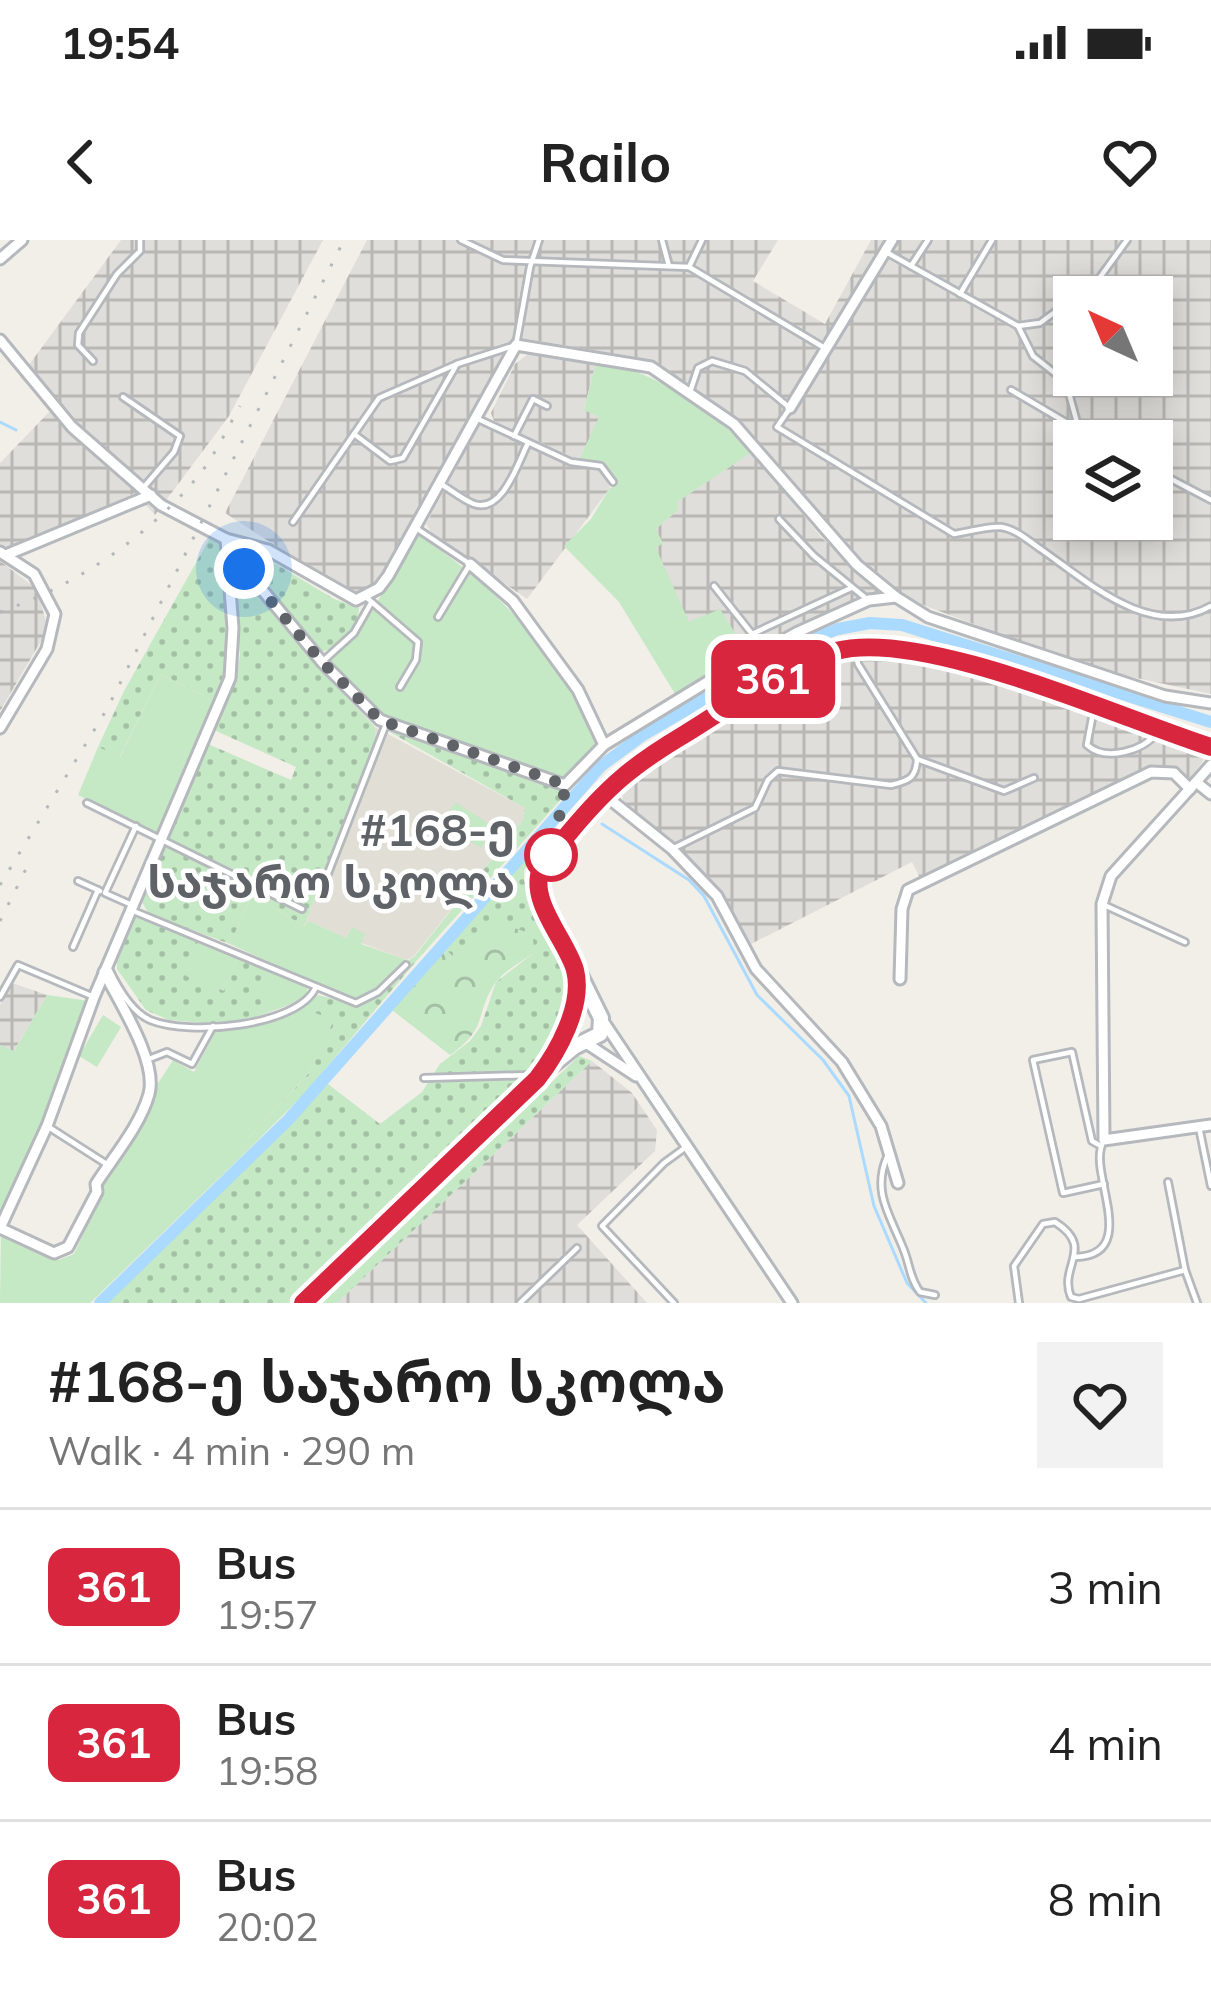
<!DOCTYPE html>
<html lang="en">
<head>
<meta charset="utf-8">
<style>
  body { margin:0; font-family:Mulish,"Noto Sans Georgian",sans-serif; background:#f2f2f2; color:#222; height:100vh; display:flex; flex-direction:column; font-size:45px; white-space:nowrap }
  * { box-sizing:border-box; margin:0 }
  p { font-size:39px; color:#767676 }
  .icon { flex:none; width:66px; height:66px; fill:none; stroke:currentColor; stroke-width:2; stroke-linecap:round; stroke-linejoin:round }
  .map { position:relative; height:1063px; overflow:hidden }
  .panel { display:flex; flex-direction:column; background:#fff; flex:1 }
  .panel>* { flex:none }
  .badge { padding:0 24px; border-radius:18px; font-size:42px; line-height:78px }
  .needle { width:78px; rotate:316deg }
  .tools { position:absolute; left:1053px; top:36px; display:grid; gap:24px }
  .tools a { display:grid; place-items:center; width:120px; height:120px; border-radius:0px; background:#fff; box-shadow:0 6px 30px #0003; font-size:60px }
  .you { position:absolute; width:60px; height:60px; margin:-30px; border:9px solid #fff; border-radius:50%; background:#1a73e8; box-shadow:0 0 0 18px #1a73e833 }
  .map>.badge { position:absolute; translate:-50% -50%; box-shadow:0 0 0 6px #fff }
  .round { display:grid; place-items:center; flex:none; width:126px; height:126px; border-radius:0px; background:#f2f2f2 }
  .head { display:flex; align-items:center; justify-content:space-between; height:204px; padding:0 48px }
  h1 { font-size:57px; font-weight:700; line-height:90px }
  ul { padding:0; list-style:none }
  li { display:flex; align-items:center; gap:36px; height:156px; padding:0 48px; border-top:3px solid #e0e0e0 }
  li div { flex:1 }
  li b { display:block; font-size:45px }
  li em { font-style:normal }
  li .badge { min-width:132px; font-weight:700; text-align:center }
  .status { display:flex; justify-content:space-between; align-items:center; height:84px; padding:0 60px; background:#fff; direction:ltr }
  .status svg { height:33px; fill:currentColor }
  header { display:flex; justify-content:space-between; align-items:center; height:156px; padding:0 48px; background:#fff; font-size:54px; font-weight:700 }
  .map>svg:first-child { display:block }
  .industrial { fill:url(#industrial-grid); fill-rule:evenodd }
  .education { fill:#e1ded6 }
  .grass { fill:url(#grass-dots) }
  .forest { fill:url(#forest-crowns) }
  .garden { fill:#c5e8c5 }
  .lines { fill:none; stroke-linecap:round; stroke-linejoin:round }
  .stream { stroke:#aadaff; stroke-width:3 }
  .canal { stroke:#aadaff; stroke-width:12 }
  .lane-casing { stroke:#b5b8bc; stroke-width:10 }
  .street-casing { stroke:#b5b8bc; stroke-width:15 }
  .secondary-casing { stroke:#b6babf; stroke-width:20 }
  .lane { stroke:#fff; stroke-width:4.5 }
  .street { stroke:#fff; stroke-width:9 }
  .secondary { stroke:#fff; stroke-width:14 }
  .rail { stroke:#b6b7b8; stroke-width:3; stroke-dasharray:3 15; stroke-linecap:butt }
  .line-casing { stroke:#fff; stroke-width:27 }
  .line { stroke:#d7263d; stroke-width:18 }
  .walk { stroke:#5f6368; stroke-width:12; stroke-dasharray:0 21.6 }
  .stop-dot { fill:#fff; stroke:#d7263d; stroke-width:6 }
  .labels { text-anchor:middle; dominant-baseline:central; stroke-width:9; stroke-linejoin:round; paint-order:stroke }
  .stop-label { font-size:45px; font-weight:bold; fill:#5f6368; stroke:#fff; text-anchor:end }
</style>
</head>
<body>
<div class="status"><b>19:54</b><svg viewBox="0 0 49 12"><path d="M0 12V9h3v3zM5 12V6h3v6zM10 12V3h3v9zM15 12V0h3v12zM26 1h20v11H26zM47 4h2v5h-2z"/></svg></div>
<header><svg class="icon" aria-label="back" viewBox="0 0 24 24"><path d="M15 5l-7 7 7 7"/></svg>Railo<svg class="icon" aria-label="heart" viewBox="0 0 24 24"><path d="M12 20l-8-8c-3-5 5-10 8-4 3-6 11-1 8 4z"/></svg></header>
<div class="map">
<svg width="1211" height="1063" viewBox="0 0 1211 1063">
  <defs>
    <pattern id="industrial-grid" width="8" height="8" patternUnits="userSpaceOnUse" patternTransform="scale(3)"><rect width="8" height="8" fill="#e0deda"/><path d="M0 4h8M4 0v8" fill="none" stroke="#b9b8b5"/></pattern>
    <pattern id="grass-dots" width="8" height="8" patternUnits="userSpaceOnUse" patternTransform="scale(3)"><rect width="8" height="8" fill="#c5e8c5"/><path d="M2 2h.1M6 6h.1" fill="none" stroke="#a3c0a4" stroke-width="1.8" stroke-linecap="round"/></pattern>
    <pattern id="forest-crowns" width="20" height="18" patternUnits="userSpaceOnUse" patternTransform="scale(3)"><rect width="20" height="18" fill="#c5e8c5"/><path d="M2 6a3 3 0 1 1 6 0M12 15a3 3 0 1 1 6 0" fill="none" stroke="#a3c0a4"/></pattern>
  </defs>
  <rect width="100%" height="100%" fill="#f1efe8"/>
  <!-- industrial -->
  <g class="industrial">
    <path d="M121 0H323L229 176 155 275 135 253 6 311 0 307V223L51 170 20 137Z"/>
    <path d="M367 0H778L753 41 825 84 871 0H1211V454L1090 428 910 360 855 318 741 187 709 159 641 118 526 99 507 107 433 248 377 342 352 355 225 273ZM1074 57H1152V135H1074ZM1074 201H1152V279H1074Z"/>
    <path d="M529 113 596 122 584 169 600 177 579 220 494 181 491 173 515 124Z"/>
    <path d="M479 186H486L570 226H593L604 235 610 248 527 359 431 292 426 284Z"/>
    <path d="M752 212 822 298 886 355 854 361 748 414 720 370 689 383 655 308 656 289 679 269 677 262Z"/>
    <path d="M0 321 37 349 48 389 0 471Z"/>
    <path d="M870 415 902 417 959 433 1202 513 1205 518 1190 539 1172 527 1161 526 921 640 912 622 749 705 722 658 623 560 621 545 646 524 788 442 832 422Z"/>
    <path d="M12 743 47 755 13 812 0 805V765Z"/>
    <path d="M592 821 632 853 657 890 655 911 577 985 647 1063H337Z"/>
  </g>
  <!-- education -->
  <path class="education" d="M375 487 525 568 523 580 413 717 407 720 361 703 351 688 346 698 309 681 304 686 376 500Z"/>
  <!-- grass -->
  <g class="grass">
    <path d="M211 296 219 302 222 318 228 418 215 462 161 434 119 518 98 507 124 451Z"/>
    <path d="M251 309 334 359 359 368C358 389 339 411 317 412L244 318 245 312Z"/>
    <path d="M238 332 308 417 375 487 376 500 304 686 252 655 230 704 149 674 142 662 208 504 291 540 296 527 214 490 237 435 240 415 233 338Z"/>
    <path d="M388 491 571 548 418 719 305 853 245 913 239 908 310 832 333 781 302 768 318 755 356 765 379 755 407 726 404 723 414 717 523 580 525 568Z"/>
    <path d="M527 617 531 621 524 630V641C537 669 559 699 567 728 576 762 541 815 522 842L294 1063H106L328 844 380 884 422 852 440 824 470 801 481 786 496 742 535 712 473 699 457 721 446 710Z"/>
    <path d="M136 677 198 701 187 736 224 750 238 717 268 730C260 747 256 757 267 773L245 781 205 783 169 780 146 770 117 729V721Z"/>
    <path d="M579 816 592 821 337 1063H321Z"/>
  </g>
  <!-- forest -->
  <path class="forest" d="M500 683 532 694 535 712C523 721 505 730 496 742 474 773 490 787 450 815L392 770 446 710 457 720 473 699Z"/>
  <!-- garden -->
  <g class="garden">
    <path d="M596 122C656 130 710 169 752 212L677 262 679 269 656 289 663 303 656 308 689 382 720 369 748 414 677 457 619 362 564 306 591 279 610 248 617 246C608 223 604 221 579 220L599 177 584 170Z"/>
    <path d="M417 294C500 349 553 409 597 498V507L568 541 381 478 330 427 331 420 359 393Z"/>
    <path d="M161 434 215 462 162 595 78 555 98 507 120 517Z"/>
    <path d="M455 562 494 587 481 608 441 583Z"/>
    <path d="M252 655 304 686 309 681 346 698 352 687 365 694 361 704 407 720C390 736 375 758 350 759L230 704Z"/>
    <path d="M198 701 238 717 224 751 186 736Z"/>
    <path d="M268 730 304 744 308 747 305 759 267 773C255 757 260 747 268 730Z"/>
    <path d="M47 755 89 761 44 885 0 979V805L14 811Z"/>
    <path d="M302 768 334 780 310 832 239 908 245 913 90 1063H0L1 994 59 1020 74 1014 101 957 100 941 147 873 152 853 173 820 194 832 218 787 251 786Z"/>
    <path d="M103 775 121 787 97 827 79 816Z"/>
  </g>
  <g class="lines">
    <!-- stream -->
    <g class="stream">
      <path d="M0 182 16 190"/>
      <path d="M602 584 689 640 704 656 757 755 823 820 849 856 874 966 907 1043 926 1063"/>
    </g>
    <!-- canal -->
    <path class="canal" d="M100 1063 289 879 601 526 643 495 801 403 838 389 870 383 902 385 1211 482"/>
    <!-- lane casing -->
    <g class="lane-casing">
      <g id="lane">
        <path d="M461 0 503 20 689 27 823 107"/>
        <path d="M662 0 669 26"/>
        <path d="M886 12 1018 86 1033 116 1066 142 1079 190 1099 201"/>
        <path d="M911 26 928 0"/>
        <path d="M689 27 702 0"/>
        <path d="M960 54 992 0"/>
        <path d="M1075 57 1098 40 1127 0"/>
        <path d="M1018 86 1040 83 1074 58"/>
        <path d="M93 121 78 105 79 93 117 34 140 11V0"/>
        <path d="M1011 150 1079 190"/>
        <path d="M690 152 698 128 712 121 745 131 790 168 777 187 954 294C968 292 987 286 1001 287 1016 289 1030 302 1042 310 1089 343 1151 400 1211 366"/>
        <path d="M123 157 180 196 174 212 144 247"/>
        <path d="M478 179 571 222 601 226 613 242"/>
        <path d="M354 194 390 221 403 218 457 124"/>
        <path d="M514 196 533 159 547 166"/>
        <path d="M1152 229 1211 260"/>
        <path d="M441 244C451 250 463 260 474 264 502 274 518 223 527 205"/>
        <path d="M779 279 814 316 868 360"/>
        <path d="M293 282 379 158 457 124 516 105 530 27 539 0"/>
        <path d="M416 288 470 324 438 377"/>
        <path d="M714 346 752 394 851 348"/>
        <path d="M366 357 418 402 416 420 400 447"/>
        <path d="M322 422 354 393 371 363"/>
        <path d="M1093 473 1087 505C1106 522 1143 511 1158 492"/>
        <path d="M917 519 1004 551 1034 538"/>
        <path d="M87 563 302 669"/>
        <path d="M672 609 755 568 768 540 778 531 891 545C909 541 916 538 917 519L858 424 855 410"/>
        <path d="M78 641 100 651"/>
        <path d="M325 641 386 484"/>
        <path d="M1102 664 1185 702"/>
        <path d="M132 665 105 653 136 586"/>
        <path d="M131 670 356 763 378 752 406 725"/>
        <path d="M73 707 98 650"/>
        <path d="M109 729C117 746 132 772 150 780 188 796 298 787 316 747"/>
        <path d="M0 757 18 725 94 757"/>
        <path d="M149 819 167 812 192 824 213 786"/>
        <path d="M424 838 531 835"/>
        <path d="M47 886 108 925"/>
        <path d="M1199 887 1211 946"/>
        <path d="M1101 906 1092 901 1072 812 1033 820 1063 953 1104 944"/>
        <path d="M887 917C872 952 890 975 903 1008 910 1024 909 1037 920 1052L935 1055"/>
        <path d="M1168 942 1185 1030 1197 1063"/>
        <path d="M1075 1017C1141 1016 1089 934 1102 905"/>
        <path d="M520 1063 577 1008"/>
        <path d="M674 1063 602 986 664 923 686 907"/>
        <path d="M1019 1063 1014 1026 1043 984 1055 982C1096 1008 1058 1026 1071 1057L1079 1059 1185 1030"/>
      </g>
    </g>
    <!-- street casing -->
    <g class="street-casing">
      <g id="street">
        <path d="M0 19 22 0"/>
        <path d="M0 100 72 187 161 265 226 299 268 310 356 360 379 348 388 336 516 105 651 127 734 184 857 325 896 357 928 377 1165 456 1211 463"/>
        <path d="M790 168 892 0"/>
        <path d="M0 312 34 334 55 374 47 409 0 488"/>
        <path d="M6 315 151 255"/>
        <path d="M227 315 245 329 322 422 380 480 565 545 604 505 717 436 798 392 869 360 896 357"/>
        <path d="M470 324 513 361 578 450 604 505"/>
        <path d="M1211 525 1196 542 1211 554"/>
        <path d="M1196 542 1111 636 1102 664 1104 900 1211 885"/>
        <path d="M602 553 672 609 717 656 756 729 842 822 881 886 898 943"/>
        <path d="M900 739 902 669 908 650 1151 532 1174 533 1190 549"/>
        <path d="M601 778 792 1063"/>
        <path d="M586 803 636 836"/>
        <path d="M0 988 47 886 94 757 230 438 233 388 226 299"/>
        <path d="M0 988 54 1013 68 1007 97 952 96 944C114 916 140 886 149 854 158 821 119 762 104 732"/>
      </g>
    </g>
    <!-- secondary casing -->
    <g class="secondary-casing">
      <g id="secondary">
        <path d="M547 825C563 796 579 767 576 733"/>
        <path d="M303 1063 541 834 574 807 600 794 601 778 544 663 538 643 541 629 602 553 626 531 780 435 833 412 868 405 906 409 963 422 1211 507"/>
      </g>
    </g>
    <!-- lane -->
    <use href="#lane" class="lane"/>
    <!-- street -->
    <use href="#street" class="street"/>
    <!-- secondary -->
    <use href="#secondary" class="secondary"/>
    <!-- rail -->
    <g class="rail">
      <path d="M0 372C77 345 152 295 203 230 217 211 228 187 240 166"/>
      <path d="M0 645 107 469 344 0"/>
      <path d="M0 681 26 629"/>
    </g>
  </g>
  <g class="lines">
    <!-- line casing -->
    <g class="line-casing">
      <path id="line" d="M303 1063 537 839C558 812 584 765 575 730 567 701 528 661 541 629 547 616 560 604 569 593 608 546 633 525 685 494 733 465 782 426 836 411 924 388 1120 478 1211 507"/>
    </g>
    <!-- line -->
    <use href="#line" class="line"/>
    <!-- walk -->
    <path class="walk" d="M244 329 322 422 380 480 566 545 551 615"/>
  </g>
  <!-- markers -->
  <circle class="stop-dot" cx="551" cy="615" r="24"/>
  <g class="labels">
    <!-- stop labels -->
    <g class="stop-label">
      <text x="515" y="589">#168-ე<tspan x="515" dy="52">საჯარო სკოლა</tspan></text>
    </g>
  </g>
</svg>
<div class="tools">
<a><svg class="needle" viewBox="-14 -14 28 28"><path d="M0-13l5 13h-10z" fill="#e53935"/><path d="M0 13l5-13h-10z" fill="#767676"/></svg></a>
<a><svg class="icon" aria-label="layers" viewBox="0 0 24 24"><path d="M12 4l9 5-9 5-9-5zM3 14l9 5 9-5"/></svg></a>
</div>
<div class="you" style="left:244px;top:329px"></div>
<b class="badge" style="left:773px;top:439px;background:#d7263d;color:#fff">361</b>
</div>
<section class="panel">
<div class="head"><div><h1>#168-ე საჯარო სკოლა</h1><p>Walk · 4 min · 290 m</p></div><a class="round"><svg class="icon" aria-label="heart" viewBox="0 0 24 24"><path d="M12 20l-8-8c-3-5 5-10 8-4 3-6 11-1 8 4z"/></svg></a></div>
<ul>
<li><span class="badge" style="background:#d7263d;color:#fff">361</span><div><b>Bus</b><p>19:57</p></div><em>3 min</em></li>
<li><span class="badge" style="background:#d7263d;color:#fff">361</span><div><b>Bus</b><p>19:58</p></div><em>4 min</em></li>
<li><span class="badge" style="background:#d7263d;color:#fff">361</span><div><b>Bus</b><p>20:02</p></div><em>8 min</em></li>
</ul>
</section>
</body>
</html>
